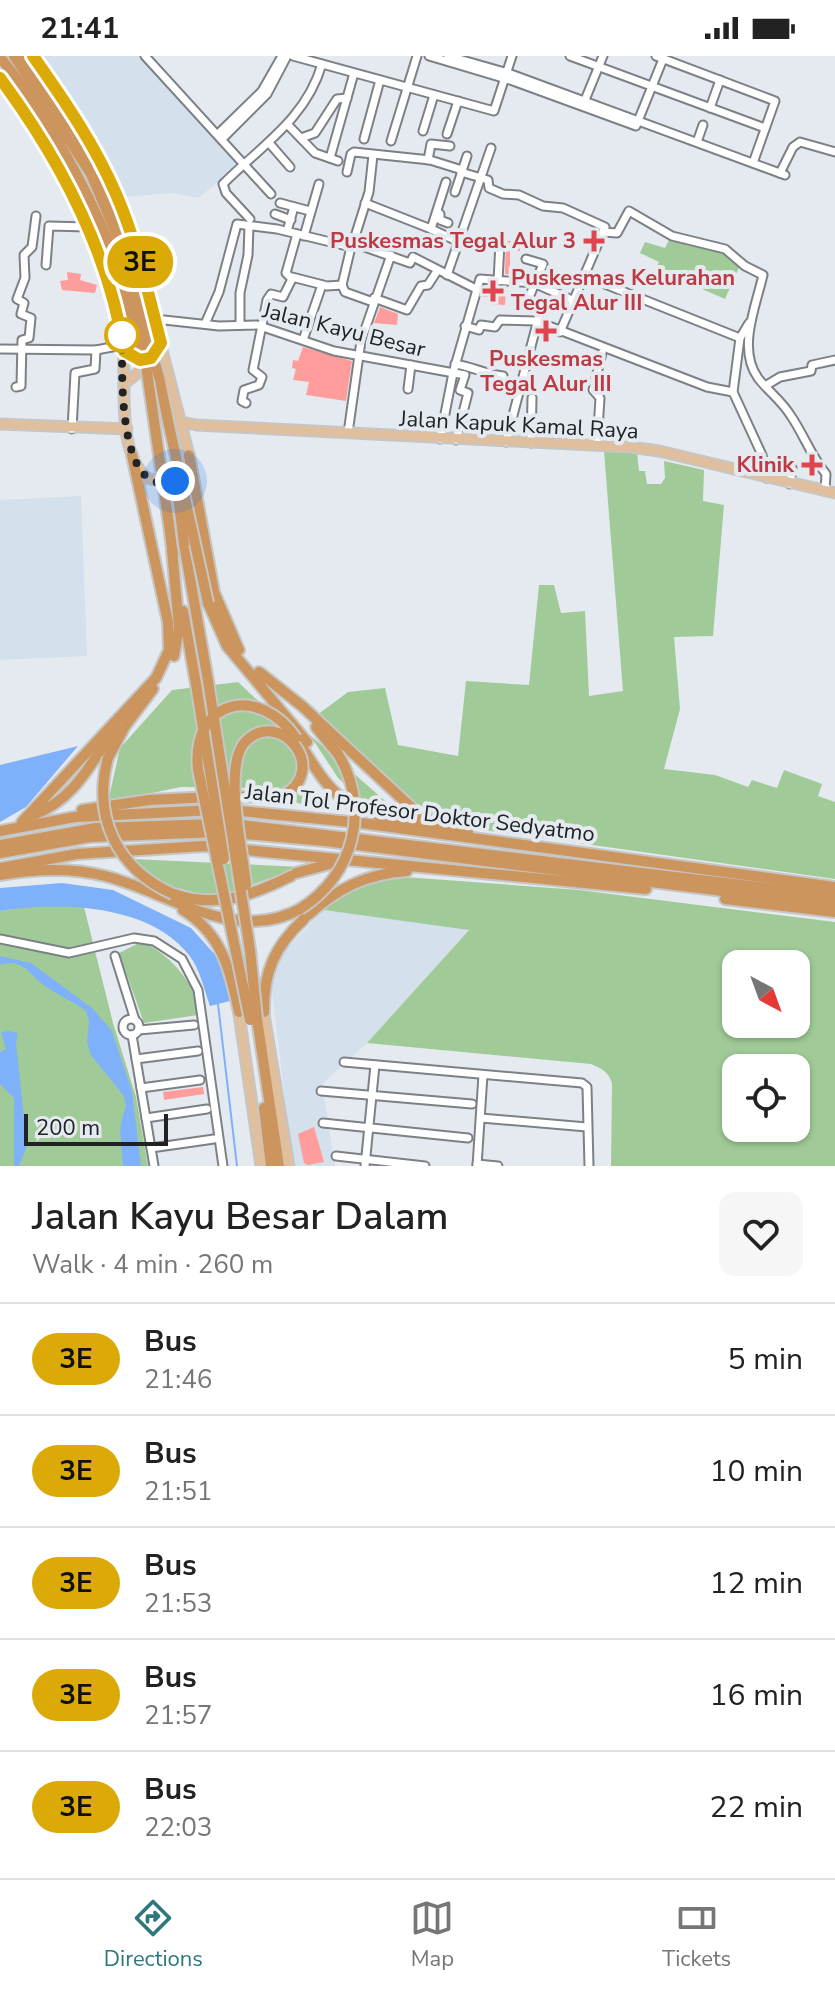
<!DOCTYPE html>
<html lang="en">
<head>
<meta charset="utf-8">
<style>
  body { margin:0; font-family:"Nunito Sans",sans-serif; background:#f6f6f6; color:#222; height:100vh; display:flex; flex-direction:column; font-size:30px; white-space:nowrap }
  * { box-sizing:border-box; margin:0 }
  p { font-size:26px; color:#767676 }
  .icon { flex:none; width:44px; height:44px; fill:none; stroke:currentColor; stroke-width:2; stroke-linecap:round; stroke-linejoin:round }
  .map { position:relative; height:1110px; overflow:hidden }
  .details { display:flex; flex-direction:column; background:#fff; flex:1 }
  .details>* { flex:none }
  .badge { padding:0 16px; border-radius:26px; font-size:28px; line-height:52px }
  .needle { width:52px; rotate:139deg }
  .fabs { position:absolute; left:722px; top:894px; display:grid; gap:16px }
  .fabs a { display:grid; place-items:center; width:88px; height:88px; border-radius:16px; background:#fff; box-shadow:0 2px 6px #0004; font-size:40px }
  .scale { position:absolute; left:24px; bottom:20px; width:144px; box-sizing:border-box; padding-left:8px; border:4px solid #202224; border-top:0; font-size:22px; line-height:28px; white-space:nowrap; color:#202224; -webkit-text-stroke:6px #e5eaf0; paint-order:stroke }
  .you { position:absolute; width:40px; height:40px; margin:-20px; border:6px solid #fff; border-radius:50%; background:#1a73e8; box-shadow:0 0 0 12px #1a73e833 }
  .map>.badge { position:absolute; translate:-50% -50%; box-shadow:0 0 0 4px #fff }
  .round { display:grid; place-items:center; flex:none; width:84px; height:84px; border-radius:16px; background:#f6f6f6 }
  .head { display:flex; align-items:center; justify-content:space-between; height:136px; padding:0 32px }
  h1 { font-size:38px; font-weight:600; line-height:60px }
  ul { padding:0; list-style:none }
  li { display:flex; align-items:center; gap:24px; height:112px; padding:0 32px; border-top:2px solid #e0e0e0 }
  li div { flex:1 }
  li b { display:block; font-size:30px }
  li em { font-style:normal }
  li .badge { min-width:88px; font-weight:700; text-align:center }
  .status { display:flex; justify-content:space-between; align-items:center; height:56px; padding:0 40px; background:#fff; direction:ltr }
  .status svg { height:22px; fill:currentColor }
  .dock { display:flex; justify-content:space-around; align-items:center; height:112px; border-top:2px solid #e0e0e0; background:#fff; font-size:22px; color:#767676 }
  .dock a { display:grid; justify-items:center; gap:4px }
  .dock .on { color:#2d777d }
  .map>svg:first-child { display:block }
  .built { fill:#d4e0eb }
  .green { fill:#a0cb98; fill-rule:evenodd }
  .water { fill:#7fb1fa }
  .lines { fill:none; stroke-linecap:round; stroke-linejoin:round }
  .stream { stroke:#7fb1fa; stroke-width:2 }
  .building { fill:#ff9c9c }
  .minor-casing { stroke:#7c8186; stroke-width:11 }
  .major-casing { stroke:#c5c6c6; stroke-width:13 }
  .highway-casing { stroke:#c5c6c6; stroke-width:14 }
  .minor { stroke:#fff; stroke-width:7 }
  .major { stroke:#e0bf9e; stroke-width:9 }
  .highway { stroke:#cc955d; stroke-width:10 }
  .highway-bridge-casing { stroke:#c5c6c6; stroke-width:14; stroke-linecap:butt }
  .highway-bridge { stroke:#cc955d; stroke-width:10 }
  .line-casing { stroke:#fff; stroke-width:18 }
  .line { stroke:#dbaa07; stroke-width:12 }
  .walk { stroke:#202224; stroke-width:8; stroke-dasharray:0 14.4 }
  .health-dot { fill:#e0444e; stroke:#e5eaf0; stroke-width:3 }
  .stop-dot { fill:#fff; stroke:#dbaa07; stroke-width:4 }
  .labels { text-anchor:middle; dominant-baseline:central; stroke-width:8; stroke-linejoin:round; paint-order:stroke }
  .health-label { font-size:22px; font-weight:bold; fill:#be3a42; stroke:#e5eaf0; text-anchor:end }
  .street-label { font-size:22px; fill:#202224; stroke:#e5eaf0 }
</style>
</head>
<body>
<div class="status"><b>21:41</b><svg viewBox="0 0 49 12"><path d="M0 12V9h3v3zM5 12V6h3v6zM10 12V3h3v9zM15 12V0h3v12zM26 1h20v11H26zM47 4h2v5h-2z"/></svg></div>
<div class="map">
<svg width="835" height="1110" viewBox="0 0 835 1110">
  <rect width="100%" height="100%" fill="#e5eaf0"/>
  <!-- built -->
  <g class="built">
    <path d="M38 0H140L240 109 198 142 172 137 124 141 78 54Z"/>
    <path d="M81 440 87 600 0 604V444Z"/>
    <path d="M324 854 469 873 367 987 322 1028 335 1110H293L272 936 274 906Z"/>
  </g>
  <!-- green -->
  <g class="green">
    <path d="M671 180 715 193 741 207 725 243 656 213 659 206 640 197 645 186 665 192Z"/>
    <path d="M604 395 637 396 639 415H645L647 428H661L665 422 664 405 704 414 703 445 724 449 713 580 674 581 680 653 664 713 715 719 748 731 752 724 777 732 784 714 822 728 818 740 835 746V823L484 774 428 761 317 659 348 636 385 632 398 689 458 700 466 625 529 629 539 529H554L561 557 585 555 589 640 623 635Z"/>
    <path d="M238 626 289 674 310 751 252 732 181 731 108 746 120 692 172 634Z"/>
    <path d="M310 679 400 758 370 751 338 722Z"/>
    <path d="M133 803 301 811 215 842 159 827Z"/>
    <path d="M391 820 579 834 835 866V1110H611L612 1027C608 1015 602 1013 591 1008L367 987 469 874 324 854C345 835 365 827 391 820ZM736 908H796V968H736ZM736 1012H796V1072H736Z"/>
    <path d="M38 849 84 851 113 967 136 1041 148 1110H0V855Z"/>
    <path d="M143 885C178 906 187 922 205 958L144 967 119 897Z"/>
  </g>
  <!-- water -->
  <g class="water">
    <path d="M78 690 26 751 0 766V709Z"/>
    <path d="M62 827 113 834 191 872 218 902 234 944 210 950C204 933 200 913 189 899 150 848 58 845 0 855V832Z"/>
    <path d="M0 900 31 907 92 952 112 975 132 1036 141 1110H123L120 1072 126 1048 123 1039 91 999 87 987 89 965 86 955C74 946 60 940 48 932 30 921 25 901 0 909Z"/>
    <path d="M9 975 18 977 16 987 27 1090 19 1110H14V1042L0 1028V996L6 993 1 976Z"/>
  </g>
  <g class="lines">
    <!-- stream -->
    <path class="stream" d="M218 948 237 1110"/>
  </g>
  <!-- building -->
  <g class="building">
    <path d="M506 185H520V195H510V214H534L531 220 505 218Z"/>
    <path d="M67 216 81 218 80 224 97 229 95 237 62 234 60 225 68 224Z"/>
    <path d="M485 230 506 231 505 249 490 248 491 241H482Z"/>
    <path d="M380 251 398 258 397 269 374 267Z"/>
    <path d="M303 291 352 305 346 345 306 339 309 326 293 324 296 313 292 312 293 304 298 305Z"/>
    <path d="M203 1031 204 1038 164 1044 163 1036Z"/>
    <path d="M314 1071 324 1106 308 1109 304 1107 298 1078Z"/>
  </g>
  <g class="lines">
    <!-- minor casing -->
    <g class="minor-casing">
      <g id="minor">
        <path d="M145 0 271 138"/>
        <path d="M293 0 494 55 512 0"/>
        <path d="M429 0 513 25 636 70 663 3"/>
        <path d="M448 0 508 17 785 119"/>
        <path d="M570 0 765 72"/>
        <path d="M656 0 775 45 753 107"/>
        <path d="M585 44 603 0"/>
        <path d="M710 52 720 24"/>
        <path d="M288 69 315 97 338 105"/>
        <path d="M423 75 434 39"/>
        <path d="M218 78 262 35 282 0"/>
        <path d="M447 78 458 45"/>
        <path d="M301 82 315 77 337 43 347 42"/>
        <path d="M222 83 267 38 287 0"/>
        <path d="M364 83 380 24"/>
        <path d="M391 85 417 0"/>
        <path d="M697 86 703 69"/>
        <path d="M270 88 290 111"/>
        <path d="M330 102 354 17"/>
        <path d="M428 104 431 88 450 90"/>
        <path d="M347 116 351 98 354 96 430 104 462 114"/>
        <path d="M461 116 488 124 489 132 503 138 519 139 543 150 563 152 605 171 560 276"/>
        <path d="M780 117 793 91 800 86 835 96"/>
        <path d="M446 126 431 173 457 185"/>
        <path d="M455 136 467 100"/>
        <path d="M280 147 310 155"/>
        <path d="M365 147 431 173"/>
        <path d="M437 156 440 158V164L448 167"/>
        <path d="M275 158 291 164"/>
        <path d="M250 163 226 137 223 128C261 90 306 63 322 8"/>
        <path d="M287 175 294 151"/>
        <path d="M603 176 617 177 629 155 672 180 725 193 745 210 763 219C756 250 737 293 758 322 768 335 782 345 791 360 804 379 811 400 826 418L825 435"/>
        <path d="M304 180 319 128"/>
        <path d="M353 187 369 136 373 99"/>
        <path d="M46 209 49 170 88 171"/>
        <path d="M447 219 491 92"/>
        <path d="M292 221 327 230 342 229 345 236 373 246"/>
        <path d="M587 221 740 282"/>
        <path d="M498 225 500 187"/>
        <path d="M342 229 351 191"/>
        <path d="M374 242 407 254 421 230 428 229 437 215"/>
        <path d="M155 263 219 270 257 269 334 295 465 319 460 334 468 337 456 384"/>
        <path d="M749 267 740 282 733 336 762 399 767 422"/>
        <path d="M205 268 219 236 237 168 277 173 351 191 353 187 410 207 413 201 476 233"/>
        <path d="M240 269V237L248 199 249 170"/>
        <path d="M465 270 479 274 481 269 495 271 500 264 536 265 707 331 733 336"/>
        <path d="M303 284 322 229"/>
        <path d="M0 293 96 294 123 289"/>
        <path d="M455 308C473 311 485 318 503 320L504 332 519 335"/>
        <path d="M765 330 780 321 811 315 812 309 835 304"/>
        <path d="M16 331 21 330 22 284 29 282 31 262 21 258 24 247 17 243 25 222 24 199 32 191 36 160"/>
        <path d="M408 333 411 309"/>
        <path d="M246 347 242 345 244 334 259 329 262 321 253 314 267 244 271 238 283 241 292 223 286 217 297 178"/>
        <path d="M72 373 75 317 95 313 96 294"/>
        <path d="M348 377 361 285 391 199"/>
        <path d="M440 383 453 317 480 223 534 227 572 244"/>
        <path d="M506 386 541 252 528 244 543 208 526 203"/>
        <path d="M531 387 532 342"/>
        <path d="M597 389 600 342 593 334 602 297"/>
        <path d="M790 428 792 412"/>
        <path d="M0 883 69 897 134 882 154 885 182 903 198 934 223 1110"/>
        <path d="M115 900 135 964"/>
        <circle cx="131" cy="971" r="8"/>
        <path d="M139 974 194 969"/>
        <path d="M132 979 154 1110"/>
        <path d="M136 1003 198 995"/>
        <path d="M344 1006 582 1027 587 1031 589 1110"/>
        <path d="M141 1032 200 1024"/>
        <path d="M321 1035 472 1048"/>
        <path d="M146 1062 207 1053"/>
        <path d="M481 1062 587 1071"/>
        <path d="M323 1067 468 1082"/>
        <path d="M151 1092 214 1083"/>
        <path d="M336 1100 425 1110"/>
        <path d="M477 1108 498 1110"/>
        <path d="M365 1110 375 1009"/>
        <path d="M477 1110 483 1019"/>
      </g>
    </g>
    <!-- major casing -->
    <g class="major-casing">
      <g id="major">
        <path d="M33 0C70 53 105 106 127 168"/>
        <path d="M0 22C56 98 101 182 121 275 130 317 112 391 147 422L168 427 182 419 189 399 135 189"/>
        <path d="M124 295 132 302H150"/>
        <path d="M124 328 139 316 152 312"/>
        <path d="M182 366 196 369 630 391 659 395 835 437"/>
        <path d="M0 368 127 373"/>
        <path d="M238 951 261 1110"/>
        <path d="M263 952 289 1110"/>
      </g>
    </g>
    <!-- highway casing -->
    <g class="highway-casing">
      <g id="highway">
        <path d="M14 0 91 118 121 189"/>
        <path d="M21 0 77 78 137 195"/>
        <path d="M0 1C47 59 83 125 112 193"/>
        <path d="M69 118 84 149 94 183"/>
        <path d="M159 321 168 365"/>
        <path d="M189 399 214 536 239 594"/>
        <path d="M169 469 173 500"/>
        <path d="M184 488 208 625"/>
        <path d="M172 494 179 571 174 600"/>
        <path d="M208 547 227 590 307 686"/>
        <path d="M183 555 196 628"/>
        <path d="M259 616 302 650 413 753 431 765"/>
        <path d="M316 671 338 698"/>
        <path d="M296 682C309 701 320 723 337 738 369 767 428 767 468 775"/>
        <path d="M108 702 125 670 153 633"/>
        <path d="M229 741 282 740"/>
        <path d="M82 754 149 744 213 741"/>
        <path d="M230 754 361 767 835 831"/>
        <path d="M33 759C75 744 92 705 116 671"/>
        <path d="M22 766 156 622 169 594 168 566 132 399"/>
        <path d="M232 768 835 840"/>
        <path d="M0 775 75 761 214 754"/>
        <path d="M233 777 325 785 835 849"/>
        <path d="M0 789 96 772 216 768"/>
        <path d="M0 797 90 781 217 776"/>
        <path d="M0 812 77 798 204 790 646 833"/>
        <path d="M296 817 337 806"/>
        <path d="M0 819C35 813 70 811 105 820 169 836 234 889 300 853"/>
        <path d="M174 838C216 853 253 839 291 820"/>
        <path d="M725 843 835 856"/>
        <path d="M183 854C222 878 230 914 239 956"/>
        <path d="M308 859C338 832 366 818 407 815"/>
        <path d="M264 956C263 916 275 890 304 863"/>
        <path d="M257 963 279 1110"/>
        <path d="M264 1052 271 1110"/>
      </g>
    </g>
    <!-- minor -->
    <use href="#minor" class="minor"/>
    <!-- major -->
    <use href="#major" class="major"/>
    <!-- highway -->
    <use href="#highway" class="highway"/>
    <!-- highway-bridge casing -->
    <g class="highway-bridge-casing">
      <g id="highway-bridge">
        <path d="M121 189 159 321"/>
        <path d="M112 193 146 309 169 469"/>
        <path d="M168 365 208 547"/>
        <path d="M176 423 184 488"/>
        <path d="M208 625 250 894 257 963"/>
        <path d="M196 628 224 803"/>
        <path d="M108 702C92 761 117 813 173 838"/>
        <path d="M246 829C243 797 222 708 246 685 281 651 331 715 282 740"/>
        <path d="M300 853C354 819 371 753 338 698"/>
        <path d="M250 964 198 713C191 643 259 628 296 682"/>
      </g>
    </g>
    <!-- highway-bridge -->
    <use href="#highway-bridge" class="highway-bridge"/>
  </g>
  <g class="lines">
    <!-- line casing -->
    <g class="line-casing">
      <path id="line" d="M0 22C59 102 109 195 124 295L140 304 151 302 161 287C148 237 137 186 116 138 95 89 64 44 33 0"/>
    </g>
    <!-- line -->
    <use href="#line" class="line"/>
    <!-- walk -->
    <path class="walk" d="M122 279C123 305 114 446 175 425"/>
  </g>
  <!-- markers -->
  <g class="health-dot">
    <path d="M590 173h8v8h8v8h-8v8h-8v-8h-8v-8h8z"/>
    <path d="M489 223h8v8h8v8h-8v8h-8v-8h-8v-8h8z"/>
    <path d="M542 263h8v8h8v8h-8v8h-8v-8h-8v-8h8z"/>
    <path d="M808 397h8v8h8v8h-8v8h-8v-8h-8v-8h8z"/>
  </g>
  <circle class="stop-dot" cx="122" cy="279" r="16"/>
  <g class="labels">
    <!-- health labels -->
    <g class="health-label">
      <text x="576" y="185">Puskesmas Tegal Alur 3</text>
      <text x="511" y="222" text-anchor="start">Puskesmas Kelurahan<tspan x="511" dy="25">Tegal Alur III</tspan></text>
      <text x="546" y="303" text-anchor="middle">Puskesmas<tspan x="546" dy="25">Tegal Alur III</tspan></text>
      <text x="794" y="409">Klinik</text>
    </g>
    <!-- street labels -->
    <g class="street-label">
      <text transform="translate(344 274) rotate(14)">Jalan Kayu Besar</text>
      <text transform="translate(519 369) rotate(3)">Jalan Kapuk Kamal Raya</text>
      <text transform="translate(420 757) rotate(7)">Jalan Tol Profesor Doktor Sedyatmo</text>
    </g>
  </g>
</svg>
<div class="fabs">
<a><svg class="needle" viewBox="-14 -14 28 28"><path d="M0-13l5 13h-10z" fill="#e53935"/><path d="M0 13l5-13h-10z" fill="#767676"/></svg></a>
<a><svg class="icon" aria-label="locate" viewBox="0 0 24 24"><circle cx="12" cy="12" r="6"/><path d="M12 2v4M12 18v4M2 12h4M18 12h4"/></svg></a>
</div>
<div class="scale">200 m</div>
<div class="you" style="left:175px;top:425px"></div>
<b class="badge" style="left:140px;top:206px;background:#dbaa07;color:#111">3E</b>
</div>
<section class="details">
<div class="head"><div><h1>Jalan Kayu Besar Dalam</h1><p>Walk · 4 min · 260 m</p></div><a class="round"><svg class="icon" aria-label="heart" viewBox="0 0 24 24"><path d="M12 20l-8-8c-3-5 5-10 8-4 3-6 11-1 8 4z"/></svg></a></div>
<ul>
<li><span class="badge" style="background:#dbaa07;color:#111">3E</span><div><b>Bus</b><p>21:46</p></div><em>5 min</em></li>
<li><span class="badge" style="background:#dbaa07;color:#111">3E</span><div><b>Bus</b><p>21:51</p></div><em>10 min</em></li>
<li><span class="badge" style="background:#dbaa07;color:#111">3E</span><div><b>Bus</b><p>21:53</p></div><em>12 min</em></li>
<li><span class="badge" style="background:#dbaa07;color:#111">3E</span><div><b>Bus</b><p>21:57</p></div><em>16 min</em></li>
<li><span class="badge" style="background:#dbaa07;color:#111">3E</span><div><b>Bus</b><p>22:03</p></div><em>22 min</em></li>
</ul>
</section>
<nav class="dock">
<a class="on"><svg class="icon" aria-label="directions" viewBox="0 0 24 24"><path d="M12 3l9 9-9 9-9-9zM9 14v-3h6M13 9l2 2-2 2"/></svg>Directions</a>
<a><svg class="icon" aria-label="map" viewBox="0 0 24 24"><path d="M3 6l6-2 6 2 6-2v14l-6 2-6-2-6 2zM9 4v14M15 6v14"/></svg>Map</a>
<a><svg class="icon" aria-label="tickets" viewBox="0 0 24 24"><path d="M3 7h18v10H3zM15 7v10"/></svg>Tickets</a>
</nav>
</body>
</html>
